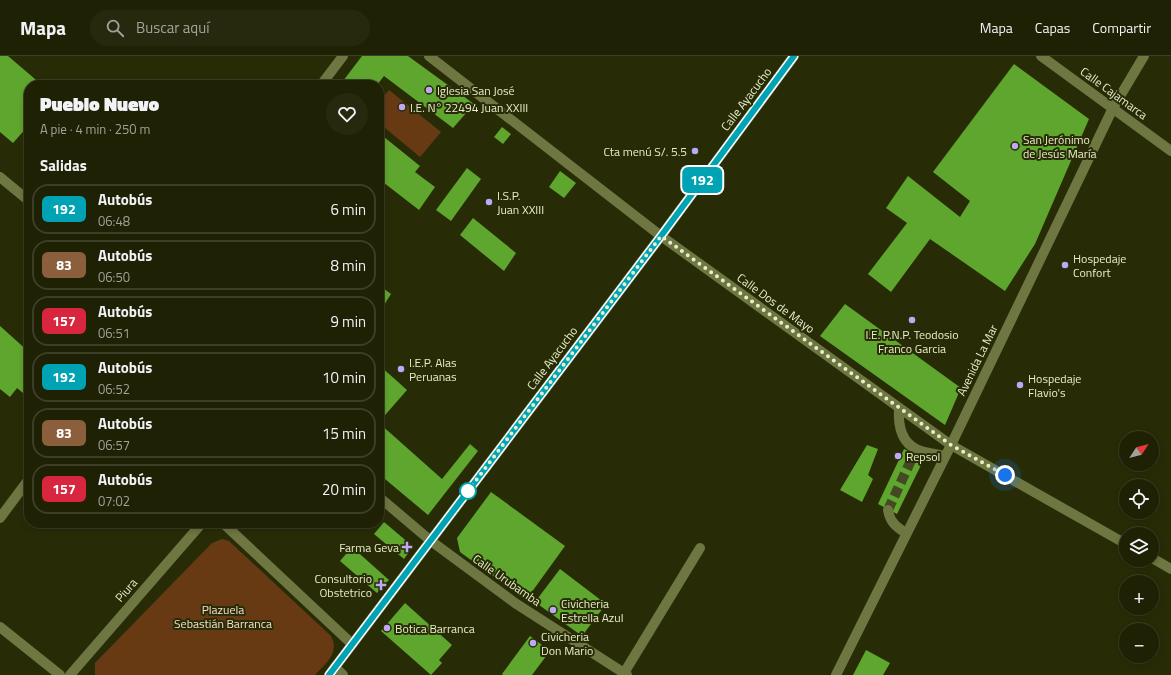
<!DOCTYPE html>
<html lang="es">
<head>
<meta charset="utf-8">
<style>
  body { margin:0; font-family:"Titillium Web",sans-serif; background:#26290e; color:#f1f3f6; height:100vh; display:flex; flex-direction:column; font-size:15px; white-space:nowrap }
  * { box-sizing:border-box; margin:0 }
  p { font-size:13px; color:#a1a39a }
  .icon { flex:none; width:22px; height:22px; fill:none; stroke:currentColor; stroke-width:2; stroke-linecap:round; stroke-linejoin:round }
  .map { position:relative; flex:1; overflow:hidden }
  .panel { position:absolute; left:24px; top:24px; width:360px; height:448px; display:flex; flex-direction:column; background:#1e2104; border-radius:16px; box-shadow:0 2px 6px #0003,0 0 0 1px #3c3e26 }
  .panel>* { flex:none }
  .badge { padding:0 8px; border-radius:6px; font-size:14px; line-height:26px }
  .needle { width:26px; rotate:54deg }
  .controls { position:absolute; left:1119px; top:375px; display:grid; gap:8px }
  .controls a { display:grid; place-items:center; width:40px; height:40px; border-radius:50%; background:#1e2104; box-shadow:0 2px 6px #0003,0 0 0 1px #3c3e26; font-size:20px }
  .you { position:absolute; width:20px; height:20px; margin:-10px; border:3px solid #fff; border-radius:50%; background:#1a73e8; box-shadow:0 0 0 6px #1a73e833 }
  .map>.badge { position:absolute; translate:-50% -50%; box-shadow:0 0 0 2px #fff }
  h2 { padding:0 16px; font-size:15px; line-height:36px }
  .round { display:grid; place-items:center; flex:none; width:42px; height:42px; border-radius:21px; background:#26290e }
  .overview { display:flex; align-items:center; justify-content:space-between; height:68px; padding:0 16px }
  h1 { font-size:19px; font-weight:800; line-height:30px }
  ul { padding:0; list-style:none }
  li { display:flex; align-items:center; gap:12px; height:50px; margin:0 8px 6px; padding:0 8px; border:2px solid #3c3e26; border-radius:16px }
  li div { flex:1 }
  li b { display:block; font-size:15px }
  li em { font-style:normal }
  li .badge { min-width:44px; font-weight:700; text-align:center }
  header { display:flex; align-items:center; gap:24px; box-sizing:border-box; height:56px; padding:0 20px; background:#1e2104; border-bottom:1px solid #3c3e26 }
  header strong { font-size:19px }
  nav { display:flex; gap:22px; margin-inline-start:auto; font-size:14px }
  .search { width:280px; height:36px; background:#26290e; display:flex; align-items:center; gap:10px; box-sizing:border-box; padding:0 14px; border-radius:22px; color:#a1a39a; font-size:15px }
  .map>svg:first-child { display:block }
  .green { fill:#683a14 }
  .building { fill:#5fa62e }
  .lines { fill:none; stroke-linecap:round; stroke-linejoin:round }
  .minor-tunnel { stroke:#454923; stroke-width:10; stroke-dasharray:10 5; stroke-linecap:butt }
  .minor { stroke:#6e7641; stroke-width:10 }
  .line-casing { stroke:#fff; stroke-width:9 }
  .line { stroke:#00a3b4; stroke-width:6 }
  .walk { stroke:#e8eeca; stroke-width:4; stroke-dasharray:0 7.2 }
  .poi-dot { fill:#bda9f5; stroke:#282c06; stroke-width:1.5 }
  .stop-dot { fill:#fff; stroke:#00a3b4; stroke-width:2 }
  .labels { text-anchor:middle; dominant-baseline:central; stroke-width:4; stroke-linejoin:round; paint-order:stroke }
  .poi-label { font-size:12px; fill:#e8eeca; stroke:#282c06; text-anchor:start }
  .street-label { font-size:12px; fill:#e8eeca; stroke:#282c06 }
  .park-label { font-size:12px; fill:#fadecb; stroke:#282c06 }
</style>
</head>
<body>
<header>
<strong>Mapa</strong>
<div class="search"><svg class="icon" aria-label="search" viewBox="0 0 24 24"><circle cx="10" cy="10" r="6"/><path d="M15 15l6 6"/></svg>Buscar aquí</div>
<nav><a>Mapa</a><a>Capas</a><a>Compartir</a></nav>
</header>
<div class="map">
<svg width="1171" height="619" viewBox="0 0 1171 619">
  <rect width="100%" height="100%" fill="#282c06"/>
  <!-- green -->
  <g class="green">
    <path d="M389 34 441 76 420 101 379 67V46Z"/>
    <path d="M222 483 229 485 331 580C340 597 326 607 315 619H95V607L212 487Z"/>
  </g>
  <!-- building -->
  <g class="building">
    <path d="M0 0H8L42 29H29V69L13 87 0 76Z"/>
    <path d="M362 0H408L474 48 453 72 384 20 377 29H340Z"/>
    <path d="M1014 8 1089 63 1035 188 1005 235 930 183 891 236 868 218 907 167 886 152 908 120 960 161 970 145 933 116Z"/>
    <path d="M502 71 511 78 503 88 494 81Z"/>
    <path d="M379 77 420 110 415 116 435 131 419 154 379 123Z"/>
    <path d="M467 112 481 123 451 165 436 154Z"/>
    <path d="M560 115 576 127 564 142 549 131Z"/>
    <path d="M473 162 516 197 504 215 460 179Z"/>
    <path d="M379 229 391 238 379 257Z"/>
    <path d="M845 248 961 332 945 369 820 280Z"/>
    <path d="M0 270 29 296V342L17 332 10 341 0 333Z"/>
    <path d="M379 309 407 334 379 366Z"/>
    <path d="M379 367 442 423 470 388 478 395 428 459 379 418Z"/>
    <path d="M867 389 878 393 868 419 873 423 862 446 840 434Z"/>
    <path d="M904 393 924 403 897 458 878 448Z"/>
    <path d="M491 436 565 490 526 544 460 496 457 482Z"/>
    <path d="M384 466 410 488 409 496 404 503 374 478Z"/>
    <path d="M352 491 389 524 377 537 340 505Z"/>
    <path d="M560 513 606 548 582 580 535 546Z"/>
    <path d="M405 547 452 589 439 604 442 607 431 619 381 575Z"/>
    <path d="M530 580 550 595 532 619H503L502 618Z"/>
    <path d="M866 594 890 607 883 619H853Z"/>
  </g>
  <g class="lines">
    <!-- minor-tunnel -->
    <path class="minor-tunnel" d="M888 454 914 398"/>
    <!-- minor -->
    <g class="minor">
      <path d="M429 0 661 180 951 389 1126 488"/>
      <path d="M1041 0 1171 95"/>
      <path d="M321 29 343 0"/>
      <path d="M0 121 29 145"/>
      <path d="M899 352C898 368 900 385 916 393 924 397 936 398 944 400"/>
      <path d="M379 441 431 485 515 547 627 619"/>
      <path d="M888 454C890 466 896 471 906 477"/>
      <path d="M0 462 29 423"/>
      <path d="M223 467 352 588"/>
      <path d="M1152 502 1171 513"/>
      <path d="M0 571 60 619"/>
      <path d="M335 611 343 619"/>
      <path d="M624 617 700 492"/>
      <path d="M70 619 202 467"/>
      <path d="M329 619 661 180 794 0"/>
      <path d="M836 619 951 389 1113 52 1144 0"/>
    </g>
  </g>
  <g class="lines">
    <!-- line casing -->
    <g class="line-casing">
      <path id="line" d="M329 619 661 180 794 0"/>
    </g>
    <!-- line -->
    <use href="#line" class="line"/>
    <!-- walk -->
    <path class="walk" d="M468 435 661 180 951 389 1005 419"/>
  </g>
  <!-- markers -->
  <g class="poi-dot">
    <circle cx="429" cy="34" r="4"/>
    <circle cx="402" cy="51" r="4"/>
    <circle cx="1015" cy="90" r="4"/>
    <circle cx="695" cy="95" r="4"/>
    <circle cx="489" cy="146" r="4"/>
    <circle cx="1065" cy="209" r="4"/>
    <circle cx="912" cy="264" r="4"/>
    <circle cx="401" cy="313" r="4"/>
    <circle cx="1020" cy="329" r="4"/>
    <circle cx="898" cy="400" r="4"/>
    <path d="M405 485h4v4h4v4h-4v4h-4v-4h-4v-4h4z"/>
    <path d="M379 523h4v4h4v4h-4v4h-4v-4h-4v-4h4z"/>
    <circle cx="553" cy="554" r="4"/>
    <circle cx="387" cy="572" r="4"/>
    <circle cx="533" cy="587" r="4"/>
  </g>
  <circle class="stop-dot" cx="468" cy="435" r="8"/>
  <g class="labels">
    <!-- poi labels -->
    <g class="poi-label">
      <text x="437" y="34">Iglesia San José</text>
      <text x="410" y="51">I.E. N° 22494 Juan XXIII</text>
      <text x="1023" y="83">San Jerónimo<tspan x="1023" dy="14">de Jesús María</tspan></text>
      <text x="687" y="95" text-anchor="end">Cta menú S/. 5.5</text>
      <text x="497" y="139">I.S.P.<tspan x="497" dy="14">Juan XXIII</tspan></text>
      <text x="1073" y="202">Hospedaje<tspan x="1073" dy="14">Confort</tspan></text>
      <text x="912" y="278" text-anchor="middle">I.E. P.N.P. Teodosio<tspan x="912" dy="14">Franco Garcia</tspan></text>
      <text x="409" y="306">I.E.P. Alas<tspan x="409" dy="14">Peruanas</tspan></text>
      <text x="1028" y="322">Hospedaje<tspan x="1028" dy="14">Flavio's</tspan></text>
      <text x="906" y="400">Repsol</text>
      <text x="399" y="491" text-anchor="end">Farma Geva</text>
      <text x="372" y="522" text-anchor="end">Consultorio<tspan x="372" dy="14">Obstetrico</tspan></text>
      <text x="561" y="547">Civicheria<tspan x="561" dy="14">Estrella Azul</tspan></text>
      <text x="395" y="572">Botica Barranca</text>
      <text x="541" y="580">Civicheria<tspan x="541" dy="14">Don Mario</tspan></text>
    </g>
    <!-- street labels -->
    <g class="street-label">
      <text transform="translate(1114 37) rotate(36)">Calle Cajamarca</text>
      <text transform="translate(746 43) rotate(-53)">Calle Ayacucho</text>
      <text transform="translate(776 247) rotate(36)">Calle Dos de Mayo</text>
      <text transform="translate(552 302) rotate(-53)">Calle Ayacucho</text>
      <text transform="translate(977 304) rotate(-64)">Avenida La Mar</text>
      <text transform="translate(507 524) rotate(35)">Calle Urubamba</text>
      <text transform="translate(126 534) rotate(-49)">Piura</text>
    </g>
    <!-- park labels -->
    <g class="park-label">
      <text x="223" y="553">Plazuela<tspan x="223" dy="14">Sebastián Barranca</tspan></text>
    </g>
  </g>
</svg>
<div class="controls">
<a><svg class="needle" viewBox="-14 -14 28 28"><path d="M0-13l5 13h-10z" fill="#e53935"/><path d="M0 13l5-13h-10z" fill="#a1a39a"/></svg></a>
<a><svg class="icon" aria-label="locate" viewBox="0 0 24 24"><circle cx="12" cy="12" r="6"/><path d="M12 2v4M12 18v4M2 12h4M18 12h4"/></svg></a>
<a><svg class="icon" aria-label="layers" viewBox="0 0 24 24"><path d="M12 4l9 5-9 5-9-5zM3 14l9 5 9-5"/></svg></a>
<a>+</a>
<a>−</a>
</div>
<div class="you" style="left:1005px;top:419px"></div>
<b class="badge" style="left:702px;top:124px;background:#00a3b4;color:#fff">192</b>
<section class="panel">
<div class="overview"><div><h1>Pueblo Nuevo</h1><p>A pie · 4 min · 250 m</p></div><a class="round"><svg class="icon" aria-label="heart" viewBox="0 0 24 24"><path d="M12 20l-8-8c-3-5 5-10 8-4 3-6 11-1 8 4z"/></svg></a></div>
<h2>Salidas</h2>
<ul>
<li><span class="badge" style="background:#00a3b4;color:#fff">192</span><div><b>Autobús</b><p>06:48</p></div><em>6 min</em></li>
<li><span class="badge" style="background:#8b5e3c;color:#fff">83</span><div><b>Autobús</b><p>06:50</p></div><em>8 min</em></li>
<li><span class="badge" style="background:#d7263d;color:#fff">157</span><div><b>Autobús</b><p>06:51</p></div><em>9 min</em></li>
<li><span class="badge" style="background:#00a3b4;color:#fff">192</span><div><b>Autobús</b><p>06:52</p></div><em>10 min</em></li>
<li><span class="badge" style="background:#8b5e3c;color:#fff">83</span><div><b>Autobús</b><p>06:57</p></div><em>15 min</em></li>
<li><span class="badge" style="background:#d7263d;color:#fff">157</span><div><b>Autobús</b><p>07:02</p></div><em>20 min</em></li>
</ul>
</section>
</div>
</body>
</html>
